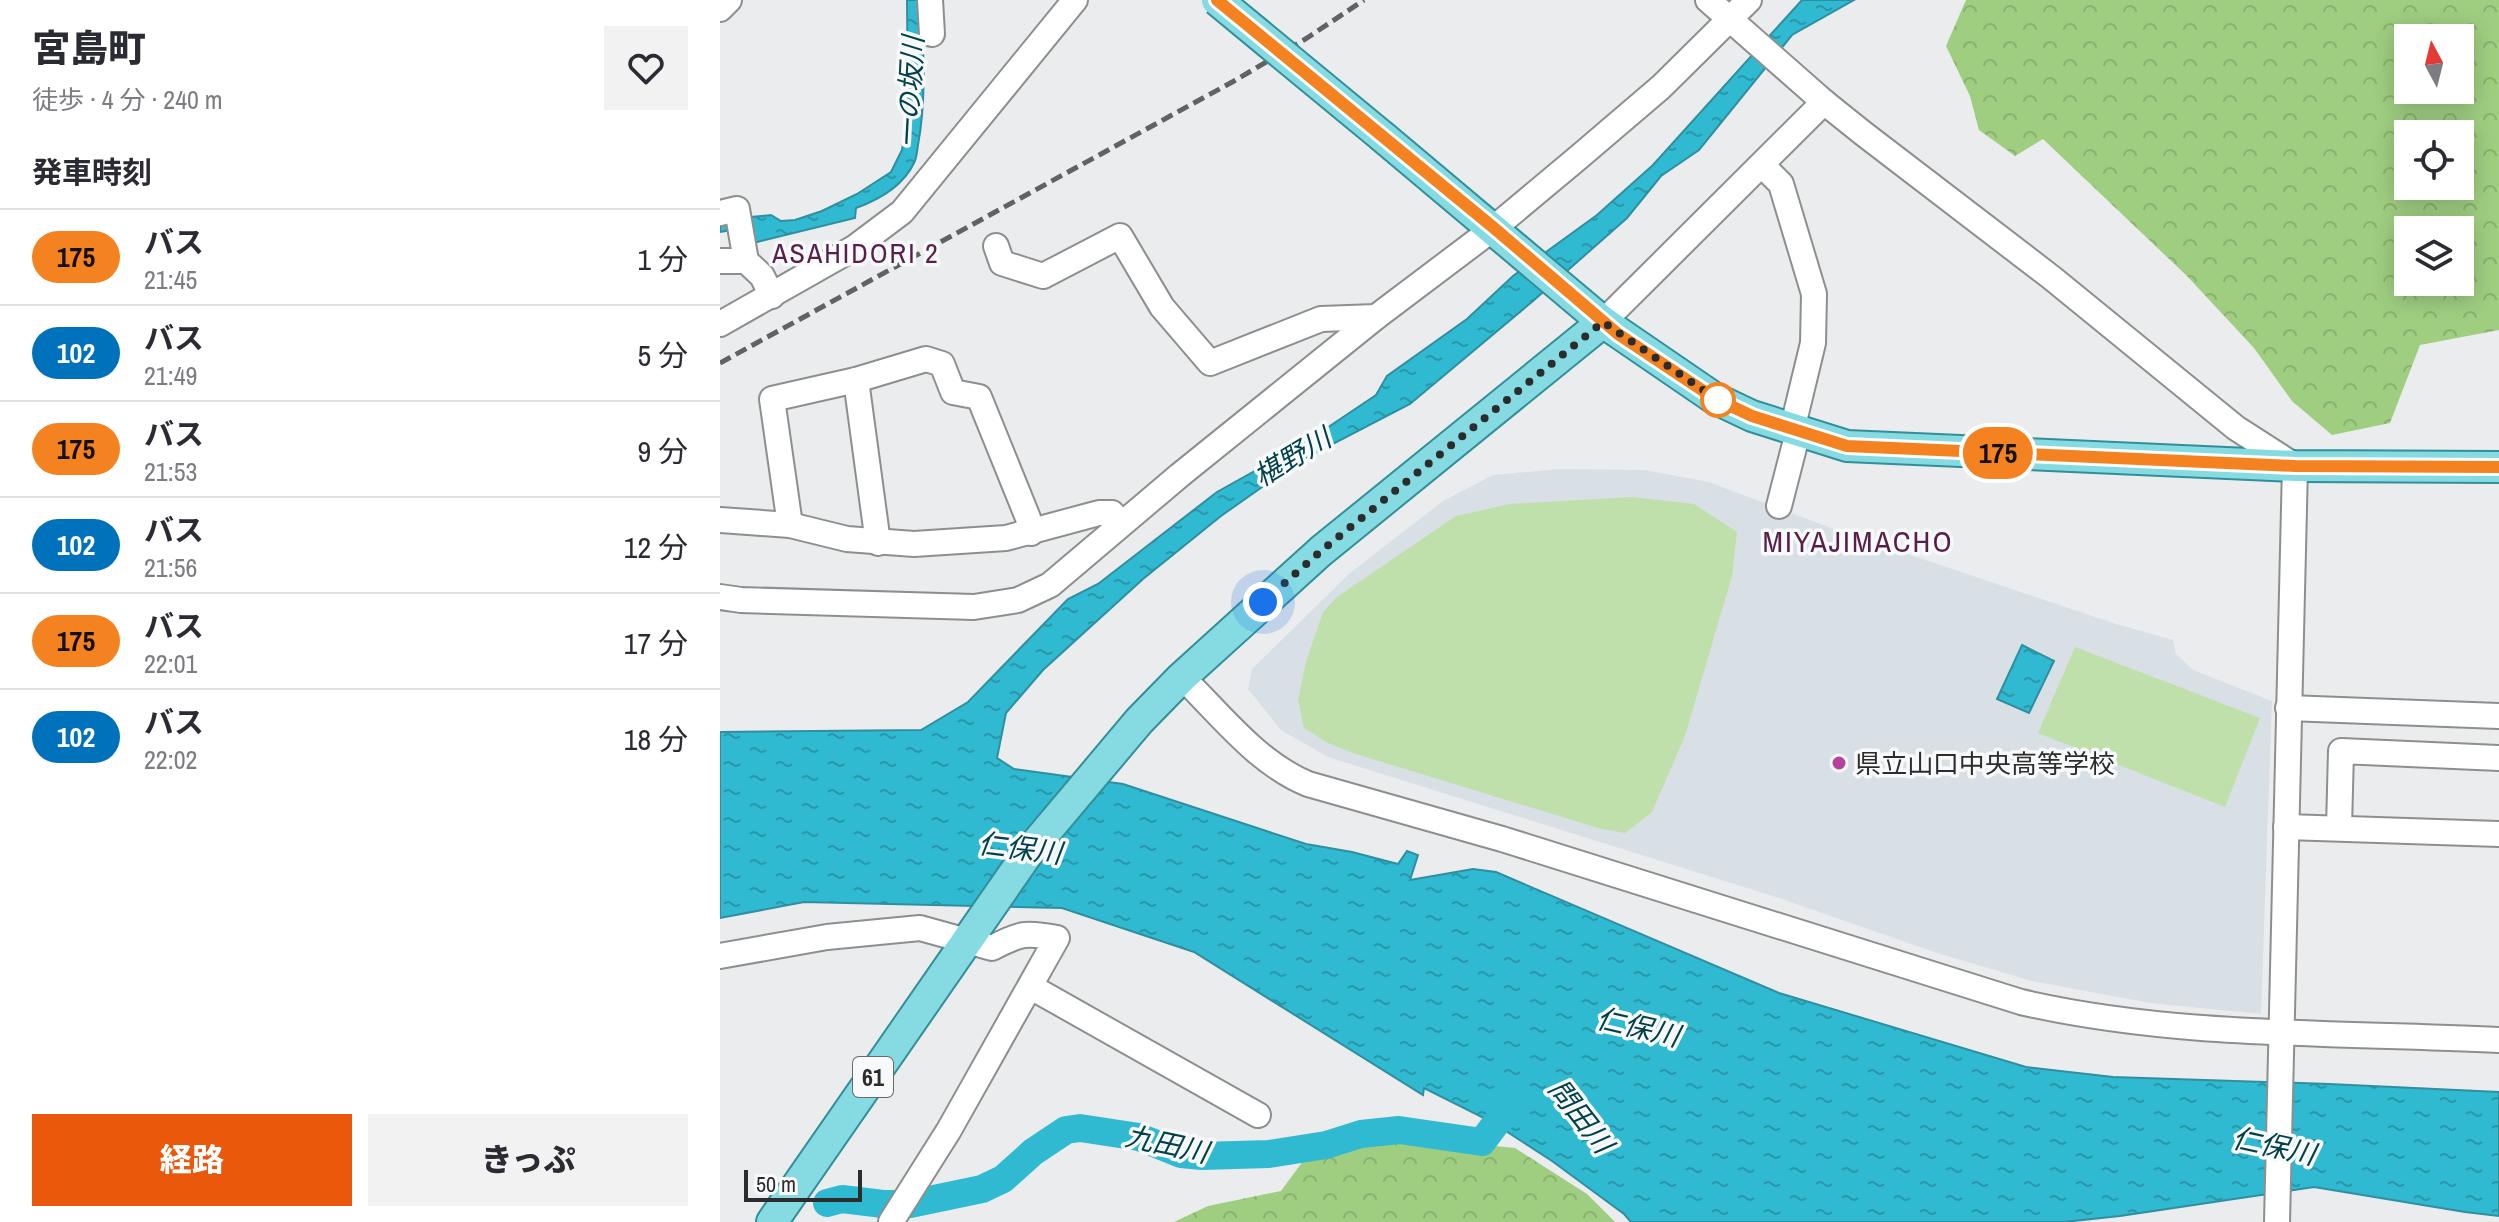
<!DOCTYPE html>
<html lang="ja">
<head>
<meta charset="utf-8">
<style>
  body { margin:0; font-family:"Archivo Narrow","Noto Sans JP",sans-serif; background:#f2f2f3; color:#2b2b33; height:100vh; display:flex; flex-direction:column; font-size:30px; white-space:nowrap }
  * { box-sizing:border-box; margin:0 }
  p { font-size:26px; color:#7c7c81 }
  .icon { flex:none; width:44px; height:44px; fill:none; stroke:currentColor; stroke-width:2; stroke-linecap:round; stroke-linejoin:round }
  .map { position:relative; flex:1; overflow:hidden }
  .drawer { display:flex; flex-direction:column; background:#fff; width:720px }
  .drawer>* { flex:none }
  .badge { padding:0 16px; border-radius:26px; font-size:28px; line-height:52px }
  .needle { width:52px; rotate:353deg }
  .fabs { position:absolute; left:1674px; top:24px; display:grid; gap:16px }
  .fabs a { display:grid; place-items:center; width:80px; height:80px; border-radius:0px; background:#fff; box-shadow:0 4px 20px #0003; font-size:40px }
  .scale { position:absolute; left:24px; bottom:20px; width:118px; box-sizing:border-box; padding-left:8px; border:4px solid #2c2c2d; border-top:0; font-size:22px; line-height:28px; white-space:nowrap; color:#2c2c2d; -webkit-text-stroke:6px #f8f9fa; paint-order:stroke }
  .you { position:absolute; width:40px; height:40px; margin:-20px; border:6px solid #fff; border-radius:50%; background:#1a73e8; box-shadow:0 0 0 12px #1a73e833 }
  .map>.badge { position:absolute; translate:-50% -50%; box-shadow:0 0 0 4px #fff }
  h2 { padding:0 32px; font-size:30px; line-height:72px }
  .round { display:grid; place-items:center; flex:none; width:84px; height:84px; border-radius:0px; background:#f2f2f3 }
  .overview { display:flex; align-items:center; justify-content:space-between; height:136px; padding:0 32px }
  h1 { font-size:38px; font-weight:800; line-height:60px }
  .primary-button { display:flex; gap:16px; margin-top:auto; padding:16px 32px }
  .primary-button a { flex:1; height:92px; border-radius:0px; background:#ea580c; color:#fff; font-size:32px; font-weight:800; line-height:92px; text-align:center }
  .primary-button a+a { background:#f2f2f3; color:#2b2b33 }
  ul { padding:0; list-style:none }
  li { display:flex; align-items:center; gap:24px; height:96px; padding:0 32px; border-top:2px solid #e1e1e2 }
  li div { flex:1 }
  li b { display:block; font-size:30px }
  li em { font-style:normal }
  li .badge { min-width:88px; font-weight:700; text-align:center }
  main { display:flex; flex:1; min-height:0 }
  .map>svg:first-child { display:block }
  .built { fill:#d8e0e6 }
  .forest { fill:url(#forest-crowns); fill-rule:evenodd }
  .pitch { fill:#bfdfab }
  .water { fill:url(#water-ripples); stroke:#2f8fa0; stroke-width:2 }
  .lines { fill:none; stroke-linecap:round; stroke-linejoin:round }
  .river { stroke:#30bad1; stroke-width:28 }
  .minor-casing { stroke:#8d8f8f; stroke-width:28 }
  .major-casing { stroke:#328e98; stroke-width:34 }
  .minor { stroke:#fff; stroke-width:24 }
  .major { stroke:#86dbe3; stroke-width:30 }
  .rail { stroke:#626263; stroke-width:5; stroke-dasharray:12 6; stroke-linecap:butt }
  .major-bridge-casing { stroke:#328e98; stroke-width:34; stroke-linecap:butt }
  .major-bridge { stroke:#86dbe3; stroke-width:30 }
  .line-casing { stroke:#fff; stroke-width:18 }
  .line { stroke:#f58220; stroke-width:12 }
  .walk { stroke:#2c2c2d; stroke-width:8; stroke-dasharray:0 14.4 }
  .stop-dot { fill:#fff; stroke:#f58220; stroke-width:4 }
  .poi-dot { fill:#b6429c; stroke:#f8f9fa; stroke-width:3 }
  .labels { text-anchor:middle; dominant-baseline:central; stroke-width:7; stroke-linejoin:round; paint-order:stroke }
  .shield { fill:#f8f9fa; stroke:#696a6a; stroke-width:2 }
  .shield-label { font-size:24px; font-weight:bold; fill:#2c2c2d }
  .poi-label { font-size:26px; fill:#2c2c2d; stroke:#f8f9fa; text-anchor:start }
  .water-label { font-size:28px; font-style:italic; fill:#02414a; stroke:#f8f9fa }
  .neighbourhood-label { font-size:28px; letter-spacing:2px; fill:#571f4a; stroke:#f8f9fa }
  .quarter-label { font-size:30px; letter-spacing:2px; fill:#571f4a; stroke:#f8f9fa }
</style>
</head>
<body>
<main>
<section class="drawer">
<div class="overview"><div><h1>宮島町</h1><p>徒歩 · 4 分 · 240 m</p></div><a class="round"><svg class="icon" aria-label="heart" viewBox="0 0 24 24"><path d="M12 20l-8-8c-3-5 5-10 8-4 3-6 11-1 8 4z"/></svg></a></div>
<h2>発車時刻</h2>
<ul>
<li><span class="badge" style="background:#f58220;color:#111">175</span><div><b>バス</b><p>21:45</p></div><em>1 分</em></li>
<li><span class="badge" style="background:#0072bc;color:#fff">102</span><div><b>バス</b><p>21:49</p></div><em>5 分</em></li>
<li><span class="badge" style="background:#f58220;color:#111">175</span><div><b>バス</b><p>21:53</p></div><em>9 分</em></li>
<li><span class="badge" style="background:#0072bc;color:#fff">102</span><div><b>バス</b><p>21:56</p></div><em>12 分</em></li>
<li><span class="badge" style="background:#f58220;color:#111">175</span><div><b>バス</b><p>22:01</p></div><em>17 分</em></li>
<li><span class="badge" style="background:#0072bc;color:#fff">102</span><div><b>バス</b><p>22:02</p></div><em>18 分</em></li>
</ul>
<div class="primary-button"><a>経路</a><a>きっぷ</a></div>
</section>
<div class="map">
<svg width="1779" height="1222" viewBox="0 0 1779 1222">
  <defs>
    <pattern id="forest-crowns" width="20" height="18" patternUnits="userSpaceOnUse" patternTransform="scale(2)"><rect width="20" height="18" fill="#9fce80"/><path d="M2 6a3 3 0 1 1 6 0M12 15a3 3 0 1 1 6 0" fill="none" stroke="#89b16f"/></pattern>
    <pattern id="water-ripples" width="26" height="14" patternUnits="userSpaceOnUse" patternTransform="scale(2)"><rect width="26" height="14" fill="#30bad1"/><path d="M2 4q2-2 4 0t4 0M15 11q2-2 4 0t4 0" fill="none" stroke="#2997aa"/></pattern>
  </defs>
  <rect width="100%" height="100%" fill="#ebeced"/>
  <!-- built -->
  <path class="built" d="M840 469 925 470 989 482 1122 532 1396 624 1453 640 1456 654 1473 670 1552 701 1541 1014 1430 1003 1312 981 1217 953 1062 899 608 757 561 730 528 689 532 669 630 573 723 501 773 475Z"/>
  <!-- forest -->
  <g class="forest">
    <path d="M1246 0H1779V330L1700 345 1670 423 1612 435 1572 401 1534 348 1467 276 1323 139 1295 156 1259 130 1250 96 1226 46ZM1688 38H1740V90H1688ZM1688 134H1740V186H1688ZM1688 230H1740V282H1688Z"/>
    <path d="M673 1136 795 1148 867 1194 895 1222H454L488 1206 561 1191 583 1161Z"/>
  </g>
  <!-- pitch -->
  <g class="pitch">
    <path d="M912 497 974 504 1017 532 1012 576 965 736 932 812 905 833 878 828 636 754 608 743 584 728 578 700 586 662 603 612 617 597 736 516 790 504Z"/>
    <path d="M1355 647 1540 718 1505 807 1318 733Z"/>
  </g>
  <!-- water -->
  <g class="water">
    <path d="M187 0H201C203 48 207 97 198 145 197 150 197 158 194 163 183 186 158 200 136 208L135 218 33 243 24 228 0 232V220L51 215 61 221 75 220 102 211 137 194 171 172 182 150 188 113Z"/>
    <path d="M1082 0H1134L1072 35 979 150 941 176 907 218 813 301 690 404 576 463 501 516 423 579 323 670 286 713 277 758 294 769 403 784 586 844 632 852 678 864 687 851 698 855 690 880 753 869 776 872 1059 993 1306 1067 1393 1077 1609 1084 1779 1092V1216L1745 1212 1594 1187 1400 1216 1344 1222H911L904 1214 832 1161 772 1122 704 1088 703 1095 474 952 342 908 84 902 0 918V732L201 730 248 702 348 599 378 584 497 492 583 444 656 395 667 376 747 319 793 276 877 215 933 165Z"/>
    <path d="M1302 645 1334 661 1309 713 1277 699Z"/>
  </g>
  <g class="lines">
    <!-- river -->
    <path class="river" d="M107 1203 122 1199 163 1204H190L262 1189 283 1179 313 1152 346 1130 360 1128 419 1137 461 1154 482 1156 549 1154 606 1145 641 1134 679 1130 762 1142 777 1122 802 1099"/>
    <!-- minor casing -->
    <g class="minor-casing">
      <g id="minor">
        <path d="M210 0 212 34"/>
        <path d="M988 0 1104 102 1144 134 1332 278 1516 428 1575 466 1557 1222"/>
        <path d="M0 9 9 0"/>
        <path d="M1042 165 1061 184 1094 294 1093 343 1072 430"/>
        <path d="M0 213 17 209 26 261 42 276 52 296"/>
        <path d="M276 246 282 263 323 276 400 236 442 307 490 363 601 319 656 317"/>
        <path d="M0 261H26"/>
        <path d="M883 322 1104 102"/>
        <path d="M0 324 134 248 182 212 355 0"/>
        <path d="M136 380 158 543"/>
        <path d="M1059 506 1078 432"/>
        <path d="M0 520 70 525 127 539 194 544 286 538 379 513H392L401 523"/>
        <path d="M70 525 52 399 136 380 206 359 222 364 233 392 259 397 308 518 311 533"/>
        <path d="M0 597 21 600 254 607 298 600 330 585 460 475 656 317 774 228 859 157 941 87 1029 0"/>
        <path d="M462 677C501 715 537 763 588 784L782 839 1301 1002C1457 1038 1619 1032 1779 1040"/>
        <path d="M1568 708 1779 716"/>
        <path d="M1566 827 1779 834"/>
        <path d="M1619 828 1621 751 1779 758"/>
        <path d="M0 956 107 937 200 928 272 948C300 933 306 932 337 938L229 1130 171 1222"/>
        <path d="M311 987 538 1115"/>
      </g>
    </g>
    <!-- major casing -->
    <g class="major-casing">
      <g id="major">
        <path d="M663 137 883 322 994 398 1032 416 1127 446 1575 466 1779 467"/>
        <path d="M52 1222 308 853 419 721 462 677 601 551 883 322"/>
      </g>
    </g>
    <!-- minor -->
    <use href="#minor" class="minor"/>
    <!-- major -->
    <use href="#major" class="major"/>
    <!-- rail -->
    <path class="rail" d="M0 363 514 81 587 38 644 0"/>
    <!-- major-bridge casing -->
    <g class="major-bridge-casing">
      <path id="major-bridge" d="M497 0 663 137"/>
    </g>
    <!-- major-bridge -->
    <use href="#major-bridge" class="major-bridge"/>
  </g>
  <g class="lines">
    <!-- line casing -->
    <g class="line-casing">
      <path id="line" d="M497 0 774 228 898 334 994 398 1032 416 1127 446 1575 466 1779 467"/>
    </g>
    <!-- line -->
    <use href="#line" class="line"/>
    <!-- walk -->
    <path class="walk" d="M543 602 601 551 883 322 998 400"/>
  </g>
  <!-- markers -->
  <circle class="stop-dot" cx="998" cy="400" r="16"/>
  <circle class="poi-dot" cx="1119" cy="763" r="8"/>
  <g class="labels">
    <!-- shield labels -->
    <rect class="shield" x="133" y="1057" width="40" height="40" rx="6"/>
    <g class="shield-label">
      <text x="153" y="1077">61</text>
    </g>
    <!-- poi labels -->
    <g class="poi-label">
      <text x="1135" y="763">県立山口中央高等学校</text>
    </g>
    <!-- water labels -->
    <g class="water-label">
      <text transform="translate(190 92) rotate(-87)">一の坂川</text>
      <text transform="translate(572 457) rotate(-31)">椹野川</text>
      <text transform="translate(300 848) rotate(7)">仁保川</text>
      <text transform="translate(918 1027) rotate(13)">仁保川</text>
      <text transform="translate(861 1116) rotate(52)">問田川</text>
      <text transform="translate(447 1144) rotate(12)">九田川</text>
      <text transform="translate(1554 1146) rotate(12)">仁保川</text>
    </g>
    <!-- neighbourhood labels -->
    <g class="neighbourhood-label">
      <text x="136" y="253">ASAHIDORI 2</text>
    </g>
    <!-- quarter labels -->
    <g class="quarter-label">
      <text x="1138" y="541">MIYAJIMACHO</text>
    </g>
  </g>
</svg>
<div class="fabs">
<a><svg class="needle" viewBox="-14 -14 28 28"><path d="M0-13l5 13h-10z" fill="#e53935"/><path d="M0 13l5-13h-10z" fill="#7c7c81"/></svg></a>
<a><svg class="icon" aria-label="locate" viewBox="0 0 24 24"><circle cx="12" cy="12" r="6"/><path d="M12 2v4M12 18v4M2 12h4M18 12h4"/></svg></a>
<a><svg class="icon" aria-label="layers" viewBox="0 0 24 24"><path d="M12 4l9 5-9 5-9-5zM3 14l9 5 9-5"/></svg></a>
</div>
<div class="scale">50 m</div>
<div class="you" style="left:543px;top:602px"></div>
<b class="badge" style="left:1278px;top:453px;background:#f58220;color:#111">175</b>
</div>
</main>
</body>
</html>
